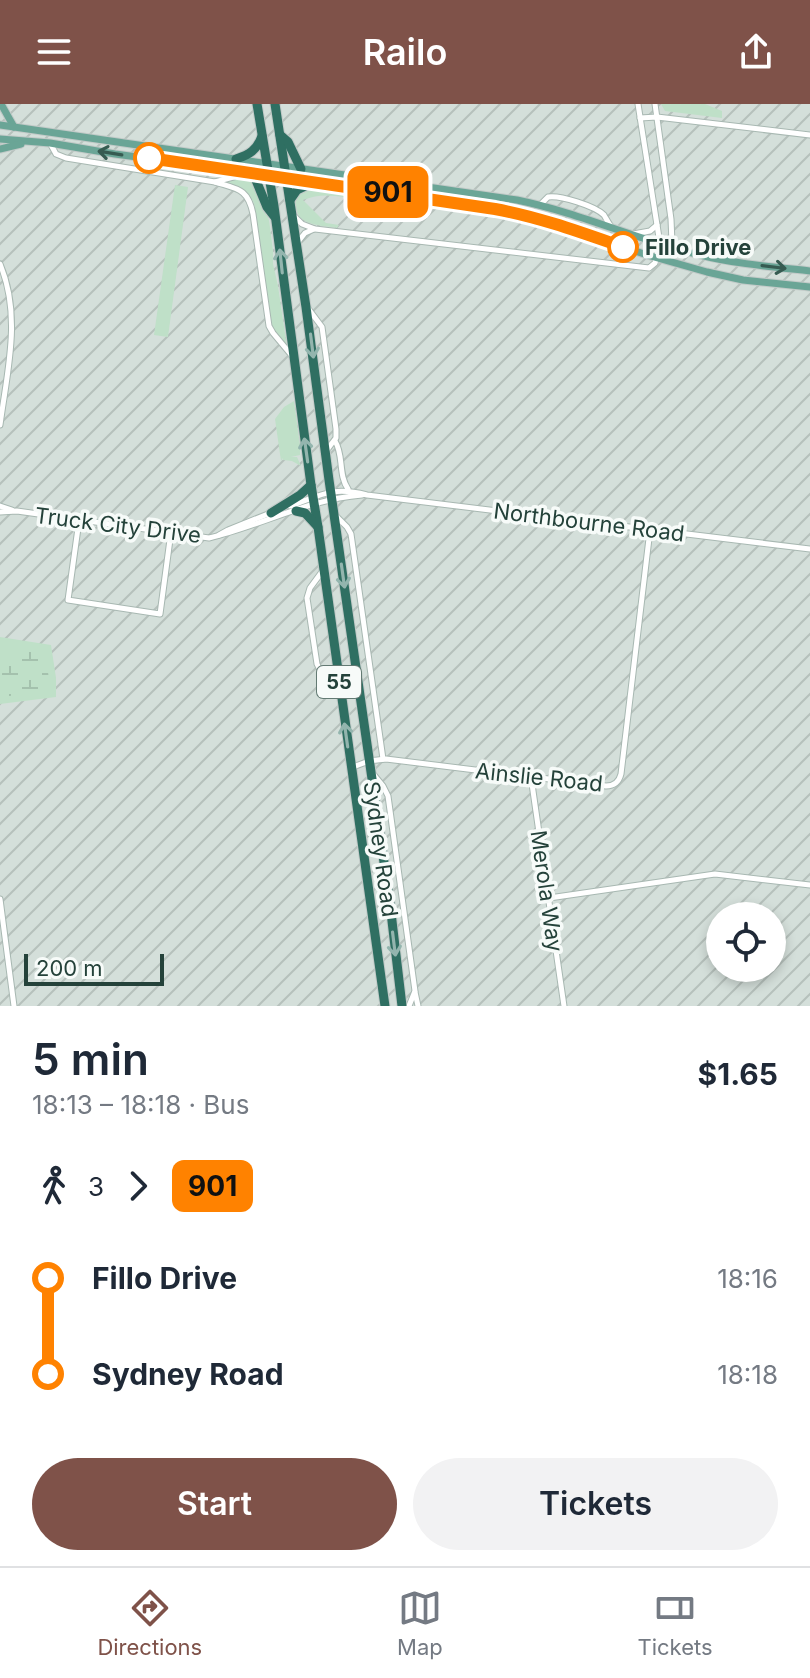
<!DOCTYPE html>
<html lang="en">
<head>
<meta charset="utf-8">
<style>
  body { margin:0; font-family:Inter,sans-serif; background:#f2f2f3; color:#1f2937; height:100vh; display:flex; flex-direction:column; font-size:30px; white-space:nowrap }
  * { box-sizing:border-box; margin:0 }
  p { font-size:26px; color:#747a83 }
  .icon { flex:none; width:44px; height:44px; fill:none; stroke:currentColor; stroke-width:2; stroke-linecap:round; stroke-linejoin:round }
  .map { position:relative; height:902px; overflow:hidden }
  .panel { display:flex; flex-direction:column; background:#fff; flex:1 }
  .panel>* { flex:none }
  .badge { padding:0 16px; border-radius:12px; font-size:28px; line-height:52px }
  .tools { position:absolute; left:706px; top:798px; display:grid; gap:16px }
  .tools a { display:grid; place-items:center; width:80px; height:80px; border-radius:50%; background:#fff; box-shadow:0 4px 12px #0003; font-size:40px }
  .scale { position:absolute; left:24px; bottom:20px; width:140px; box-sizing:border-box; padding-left:8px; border:4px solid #24423a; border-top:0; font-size:22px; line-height:28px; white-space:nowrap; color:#24423a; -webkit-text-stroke:6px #f7fbf9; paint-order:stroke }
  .map>.badge { position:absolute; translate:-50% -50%; box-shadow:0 0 0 4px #fff }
  .legs { display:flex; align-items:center; gap:12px; height:88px; padding:0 32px; font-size:26px }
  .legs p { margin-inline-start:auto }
  .headline { display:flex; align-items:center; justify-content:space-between; height:136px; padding:0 32px }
  h1 { font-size:44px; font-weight:600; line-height:60px }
  .cta { display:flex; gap:16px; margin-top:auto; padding:16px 32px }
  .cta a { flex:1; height:92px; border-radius:48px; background:#7f5249; color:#fff; font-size:32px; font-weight:600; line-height:92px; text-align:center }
  .cta a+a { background:#f2f2f3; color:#1f2937 }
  ul { padding:0 32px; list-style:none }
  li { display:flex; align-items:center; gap:28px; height:96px; font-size:30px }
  li i { display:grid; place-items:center; width:12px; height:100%; margin:0 10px; background:currentColor }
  li i::after { content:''; width:20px; height:20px; margin:-10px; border:6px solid; border-radius:50%; background:#fff }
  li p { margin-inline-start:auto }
  li:first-child i { background:linear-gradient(#0000 50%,currentColor 0) }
  li:last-child i { background:linear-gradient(currentColor 50%,#0000 0) }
  header { display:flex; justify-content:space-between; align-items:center; height:104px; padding:0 32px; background:#7f5249; color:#fff; font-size:36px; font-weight:600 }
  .menu { display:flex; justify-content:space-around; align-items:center; height:112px; border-top:2px solid #e0e1e3; background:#fff; font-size:22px; color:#747a83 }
  .menu a { display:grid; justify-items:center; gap:4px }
  .menu .current { color:#7f5249 }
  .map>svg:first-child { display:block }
  .industrial { fill:url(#industrial-furrows); fill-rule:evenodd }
  .green { fill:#bfe0c8 }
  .wetland { fill:url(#wetland-marsh) }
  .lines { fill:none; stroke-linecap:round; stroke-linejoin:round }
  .street-casing { stroke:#a8b8b2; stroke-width:7 }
  .primary-casing { stroke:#c2cac8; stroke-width:9 }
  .highway-casing { stroke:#c2cac8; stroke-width:11 }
  .street { stroke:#fff; stroke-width:5 }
  .primary { stroke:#6aa596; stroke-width:7 }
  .highway { stroke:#2f6f62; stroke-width:9 }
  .oneway { stroke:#365b51 }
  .oneway2 { stroke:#93b5ae }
  .line-1-casing { stroke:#fff; stroke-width:18 }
  .line-1 { stroke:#ff8200; stroke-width:12 }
  .stop-1-dot { fill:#fff; stroke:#ff8200; stroke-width:4 }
  .labels { text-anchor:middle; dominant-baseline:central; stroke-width:7; stroke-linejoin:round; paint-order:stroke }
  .shield { fill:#f7fbf9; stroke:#637a73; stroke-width:2 }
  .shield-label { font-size:20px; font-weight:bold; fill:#24423a }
  .stop-label { font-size:22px; font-weight:bold; fill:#24423a; stroke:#f7fbf9; text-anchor:start }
  .street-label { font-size:22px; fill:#24423a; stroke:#f7fbf9 }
</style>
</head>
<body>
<header><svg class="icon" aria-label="menu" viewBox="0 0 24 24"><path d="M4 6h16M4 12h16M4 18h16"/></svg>Railo<svg class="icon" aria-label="share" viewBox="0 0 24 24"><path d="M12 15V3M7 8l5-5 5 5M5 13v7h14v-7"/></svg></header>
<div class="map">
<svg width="810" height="902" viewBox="0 0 810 902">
  <defs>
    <pattern id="industrial-furrows" width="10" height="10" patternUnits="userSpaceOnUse" patternTransform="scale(2)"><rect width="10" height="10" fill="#d4dfda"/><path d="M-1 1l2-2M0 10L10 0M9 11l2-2" fill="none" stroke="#b6c1bc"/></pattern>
    <pattern id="wetland-marsh" width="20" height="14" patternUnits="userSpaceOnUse" patternTransform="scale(2)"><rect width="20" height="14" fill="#bfe0c8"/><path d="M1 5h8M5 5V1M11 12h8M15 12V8" fill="none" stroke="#a4c1ad"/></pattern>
  </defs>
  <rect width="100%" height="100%" fill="#e6efeb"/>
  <!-- industrial -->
  <path class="industrial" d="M0 0H810V902H0ZM720 812H772V864H720Z"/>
  <!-- green -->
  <g class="green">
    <path d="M661 0H705L722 7V14L665 7Z"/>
    <path d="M246 72 254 75 269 116 273 147V160L278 182 287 243 274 227 272 222 254 99C245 83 241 82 223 79Z"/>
    <path d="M175 81 188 83 168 233 154 231Z"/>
    <path d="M307 85 379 95H399L504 110 563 126 581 132 584 136C514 111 438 100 364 95 341 94 325 87 303 96L326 119 339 121 337 124C313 120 292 122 295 90Z"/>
    <path d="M294 297 300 341V351L291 353H297L301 362 292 357 283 356V354L281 357 275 315 284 303Z"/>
    <path d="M0 533 51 541 56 574V593L0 600Z"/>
  </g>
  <!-- wetland -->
  <path class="wetland" d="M0 543 34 548 44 553C47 563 52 578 46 588L0 593V572L4 567 0 565Z"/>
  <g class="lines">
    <!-- street casing -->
    <g class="street-casing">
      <g id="street">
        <path d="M655 0 671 115 672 139 675 144"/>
        <path d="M640 14 657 13 810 31"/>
        <path d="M50 39 56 50 66 54 215 78 237 72 242 68"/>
        <path d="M215 78C237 85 248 84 253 110L269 222 273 229 293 253"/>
        <path d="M540 101 548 93C560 91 595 102 604 111 605 113 610 121 611 123"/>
        <path d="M295 113 302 120 315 125 649 164 655 159 660 140 638 0"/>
        <path d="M633 130 650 127 657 121"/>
        <path d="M297 139 305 129 314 125"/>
        <path d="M0 160C22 212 7 268 0 321"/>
        <path d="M307 203 322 223 336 325V334L326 347"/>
        <path d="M335 337C344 351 338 371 348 385"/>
        <path d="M0 402 12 406"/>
        <path d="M290 402C322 391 332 382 367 391L810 445"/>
        <path d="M0 408 17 407 209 434C260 422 309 395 362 391"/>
        <path d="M335 411 347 423 351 430 383 655"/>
        <path d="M79 417 68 496 160 510 171 428"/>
        <path d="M219 431 228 426 273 408"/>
        <path d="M324 465 310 484 307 494 317 560 321 568 341 593"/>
        <path d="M353 663 369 657 386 655 606 682C614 682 619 678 621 670L650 426"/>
        <path d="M374 671 383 682 388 692 415 887 409 902"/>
        <path d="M531 673 564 902"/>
        <path d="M549 794 715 770 810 781"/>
        <path d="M0 795 14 902"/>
        <path d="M415 888 418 902"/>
      </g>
    </g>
    <!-- primary casing -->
    <g class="primary-casing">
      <g id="primary">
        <path d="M1 0 14 23"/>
        <path d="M0 21 517 96C580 109 638 136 700 151 736 160 774 163 810 167"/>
        <path d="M0 35 50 39 115 50 286 73 495 105 548 117 647 151 707 168 743 176 810 183"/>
        <path d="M0 45 21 40"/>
      </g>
    </g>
    <!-- highway casing -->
    <g class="highway-casing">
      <g id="highway">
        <path d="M257 0 274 102 311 381 318 423 385 902"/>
        <path d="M275 0 306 203 329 376 390 800 402 902"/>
        <path d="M280 31 288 38 301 65"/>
        <path d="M236 55C249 51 257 46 262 32"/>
        <path d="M253 69 267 103 274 112"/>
        <path d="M290 96 297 86 314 78"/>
        <path d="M296 407 305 409 318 423"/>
        <path d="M271 409 300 391 311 381"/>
      </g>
    </g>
    <!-- street -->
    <use href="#street" class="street"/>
    <!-- primary -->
    <use href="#primary" class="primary"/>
    <!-- highway -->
    <use href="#highway" class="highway"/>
  </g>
  <!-- one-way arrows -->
  <defs><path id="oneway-shaft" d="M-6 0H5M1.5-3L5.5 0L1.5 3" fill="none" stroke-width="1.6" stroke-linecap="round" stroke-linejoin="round" transform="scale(2)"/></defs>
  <g class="oneway">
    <use href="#oneway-shaft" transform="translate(110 49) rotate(-171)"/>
    <use href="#oneway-shaft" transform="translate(774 163) rotate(7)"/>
  </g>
  <g class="oneway2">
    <use href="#oneway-shaft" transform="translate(281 157) rotate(-96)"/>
    <use href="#oneway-shaft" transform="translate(312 242) rotate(83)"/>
    <use href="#oneway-shaft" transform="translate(306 346) rotate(-98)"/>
    <use href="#oneway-shaft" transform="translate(343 472) rotate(82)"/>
    <use href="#oneway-shaft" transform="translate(346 631) rotate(-98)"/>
    <use href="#oneway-shaft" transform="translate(394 840) rotate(83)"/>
  </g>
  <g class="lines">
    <!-- line-1 casing -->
    <g class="line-1-casing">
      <path id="line-1" d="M149 54 495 105C539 113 580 128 623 143"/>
    </g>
    <!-- line-1 -->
    <use href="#line-1" class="line-1"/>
  </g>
  <!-- markers -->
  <g class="stop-1-dot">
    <circle cx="149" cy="54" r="14"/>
    <circle cx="623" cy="143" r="14"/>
  </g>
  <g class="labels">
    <!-- shield labels -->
    <rect class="shield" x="317" y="562" width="44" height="32" rx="6"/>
    <g class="shield-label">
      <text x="339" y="578">55</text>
    </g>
    <!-- stop labels -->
    <g class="stop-label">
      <text x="645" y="143">Fillo Drive</text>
    </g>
    <!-- street labels -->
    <g class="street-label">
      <text transform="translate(589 418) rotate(7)">Northbourne Road</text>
      <text transform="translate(118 421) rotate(7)">Truck City Drive</text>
      <text transform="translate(539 673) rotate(6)">Ainslie Road</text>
      <text transform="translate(381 745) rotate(82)">Sydney Road</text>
      <text transform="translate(547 787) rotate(82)">Merola Way</text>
    </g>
  </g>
</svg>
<div class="tools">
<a><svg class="icon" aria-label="locate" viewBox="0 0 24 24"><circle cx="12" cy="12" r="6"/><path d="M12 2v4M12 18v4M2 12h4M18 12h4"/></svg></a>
</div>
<div class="scale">200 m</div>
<b class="badge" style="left:388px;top:88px;background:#ff8200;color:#111">901</b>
</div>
<section class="panel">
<div class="headline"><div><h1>5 min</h1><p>18:13 – 18:18 · Bus</p></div><b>$1.65</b></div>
<div class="legs"><svg class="icon" aria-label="walk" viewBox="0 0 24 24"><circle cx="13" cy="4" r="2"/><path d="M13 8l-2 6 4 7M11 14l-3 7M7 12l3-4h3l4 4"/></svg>3<svg class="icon" aria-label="forward" viewBox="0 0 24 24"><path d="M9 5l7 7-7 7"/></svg><b class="badge" style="background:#ff8200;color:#111">901</b></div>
<ul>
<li><i style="color:#ff8200"></i><b>Fillo Drive</b><p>18:16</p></li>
<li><i style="color:#ff8200"></i><b>Sydney Road</b><p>18:18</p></li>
</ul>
<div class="cta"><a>Start</a><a>Tickets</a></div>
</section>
<nav class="menu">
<a class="current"><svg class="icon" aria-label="directions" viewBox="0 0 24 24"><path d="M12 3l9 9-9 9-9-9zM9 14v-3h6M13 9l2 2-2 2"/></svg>Directions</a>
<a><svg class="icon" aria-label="map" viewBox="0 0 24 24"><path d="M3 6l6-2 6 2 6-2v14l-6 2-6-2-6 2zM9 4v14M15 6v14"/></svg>Map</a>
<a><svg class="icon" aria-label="tickets" viewBox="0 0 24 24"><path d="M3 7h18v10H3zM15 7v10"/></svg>Tickets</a>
</nav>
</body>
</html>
